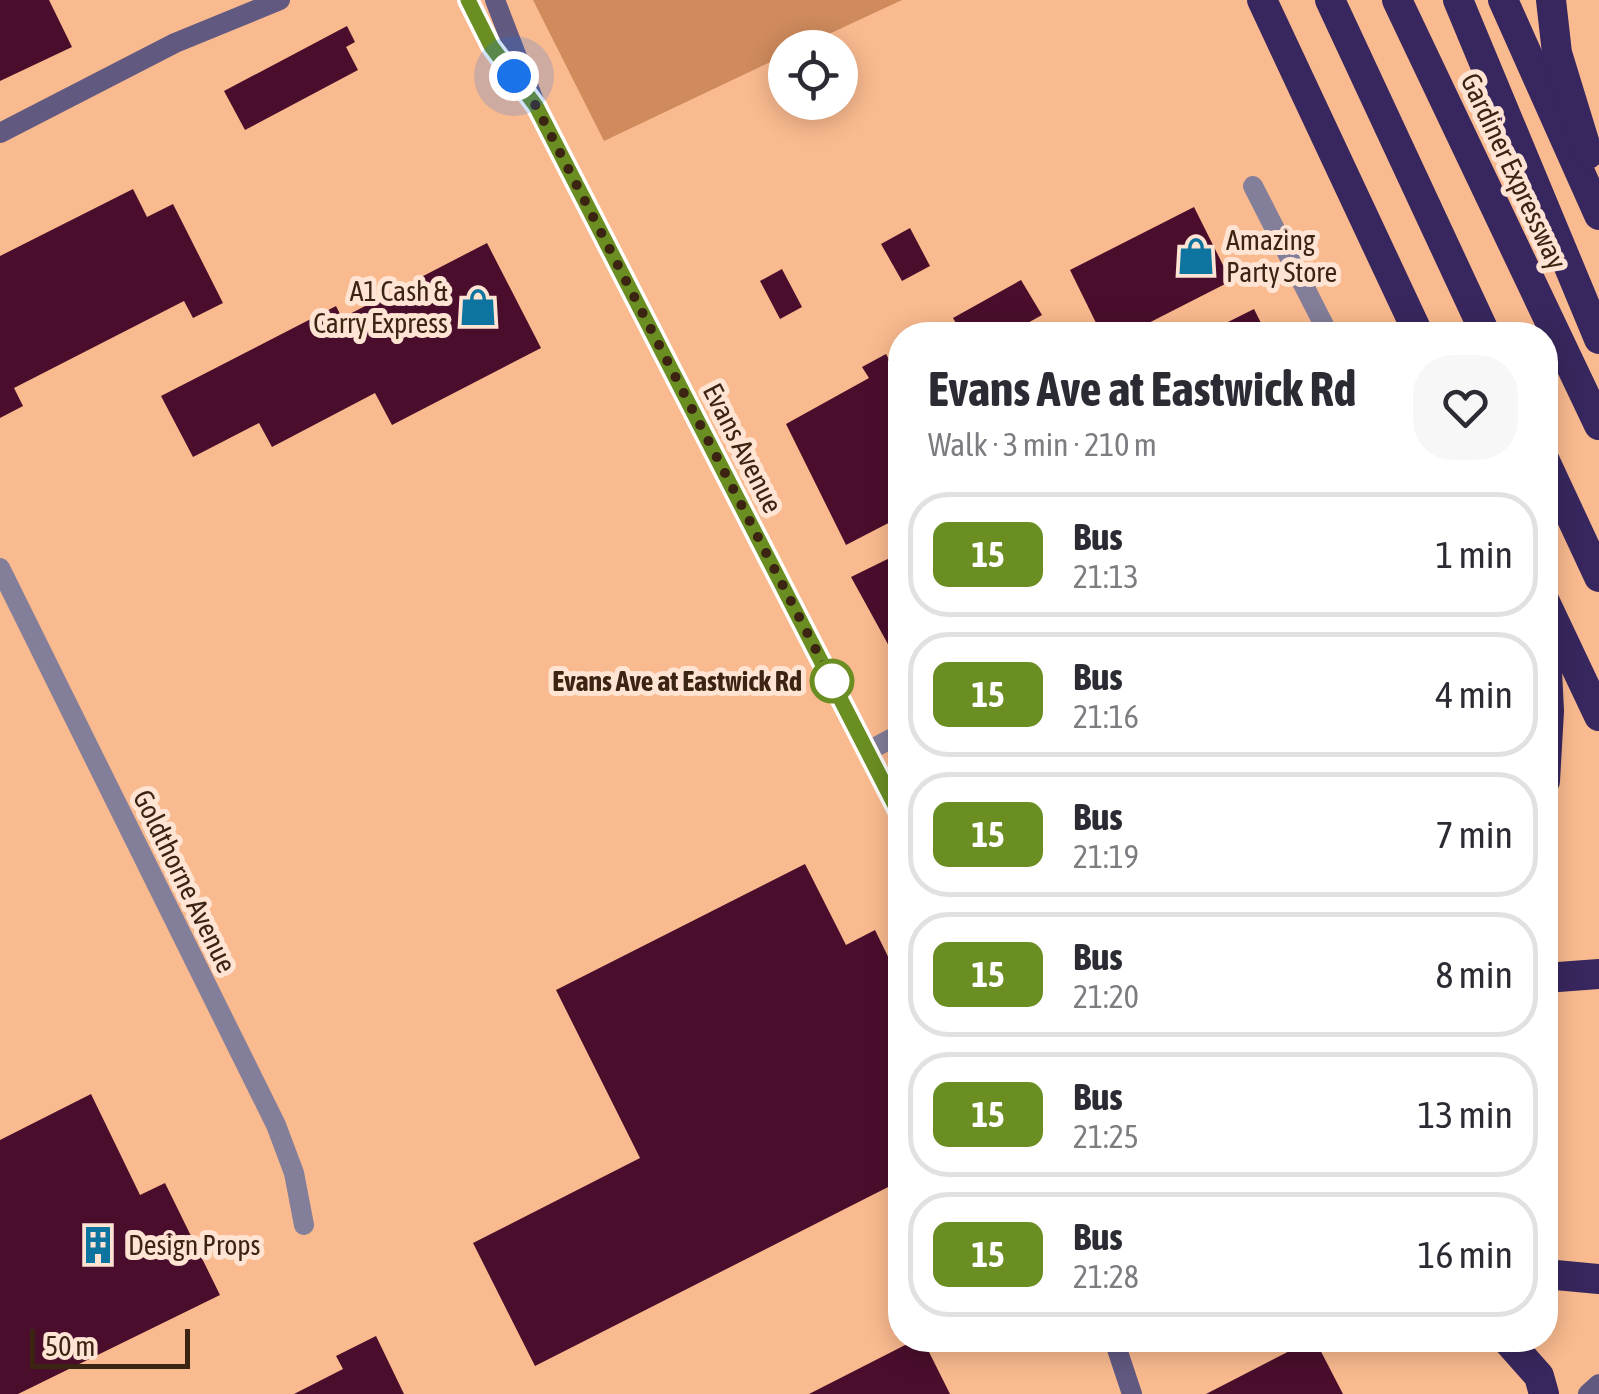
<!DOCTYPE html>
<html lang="en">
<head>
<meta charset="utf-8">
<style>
  body { margin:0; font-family:"Asap Condensed",sans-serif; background:#f7f7f7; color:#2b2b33; height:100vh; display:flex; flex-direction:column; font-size:38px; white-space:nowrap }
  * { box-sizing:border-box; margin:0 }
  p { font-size:32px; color:#7c7c81 }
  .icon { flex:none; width:55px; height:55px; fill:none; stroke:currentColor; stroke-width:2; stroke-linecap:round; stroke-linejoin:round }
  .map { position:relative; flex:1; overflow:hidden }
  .details { position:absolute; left:888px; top:322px; width:670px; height:1030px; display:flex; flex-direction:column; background:#fff; border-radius:40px; box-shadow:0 5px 25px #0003 }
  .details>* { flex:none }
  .badge { padding:0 20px; border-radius:15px; font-size:35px; line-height:65px }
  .controls { position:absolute; left:768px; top:30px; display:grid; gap:20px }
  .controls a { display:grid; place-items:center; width:90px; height:90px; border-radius:50%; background:#fff; box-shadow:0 5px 25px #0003; font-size:50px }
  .scale { position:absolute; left:30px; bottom:25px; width:160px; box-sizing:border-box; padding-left:10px; border:5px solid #3c2412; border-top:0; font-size:28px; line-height:35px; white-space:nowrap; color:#3c2412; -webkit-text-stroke:8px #ffe4d3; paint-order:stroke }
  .you { position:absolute; width:50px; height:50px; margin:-25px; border:8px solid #fff; border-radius:50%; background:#1a73e8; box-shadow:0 0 0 15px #1a73e833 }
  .map>.badge { position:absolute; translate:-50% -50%; box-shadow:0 0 0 5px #fff }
  .round { display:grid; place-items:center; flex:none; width:105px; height:105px; border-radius:40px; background:#f7f7f7 }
  .summary { display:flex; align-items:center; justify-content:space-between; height:170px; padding:0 40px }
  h1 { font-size:48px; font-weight:700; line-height:75px }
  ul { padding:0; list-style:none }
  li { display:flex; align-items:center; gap:30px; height:125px; margin:0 20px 15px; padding:0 20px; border:5px solid #e1e1e2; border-radius:40px }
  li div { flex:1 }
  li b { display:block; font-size:38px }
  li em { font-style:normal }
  li .badge { min-width:110px; font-weight:700; text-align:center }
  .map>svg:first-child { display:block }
  .green { fill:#cf8b5c }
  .building { fill:#4a0e2c }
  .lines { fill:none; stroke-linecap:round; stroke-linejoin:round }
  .minor { stroke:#837e99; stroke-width:20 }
  .secondary { stroke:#625981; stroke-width:20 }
  .motorway { stroke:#38275e; stroke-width:30 }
  .line-casing { stroke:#fff; stroke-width:22 }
  .line { stroke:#6b8e23; stroke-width:15 }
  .walk { stroke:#3c2412; stroke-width:10; stroke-dasharray:0 18 }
  .stop-dot { fill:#fff; stroke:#6b8e23; stroke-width:5 }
  .labels { text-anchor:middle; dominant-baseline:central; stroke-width:10; stroke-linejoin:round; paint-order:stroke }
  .street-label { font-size:28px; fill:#3c2412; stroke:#ffe4d3 }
  .poi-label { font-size:28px; fill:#3c2412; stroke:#ffe4d3; text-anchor:start }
  .stop-label { font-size:28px; font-weight:bold; fill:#3c2412; stroke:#ffe4d3; text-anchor:end }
</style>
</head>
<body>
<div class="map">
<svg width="1599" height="1394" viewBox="0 0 1599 1394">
  <rect width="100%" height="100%" fill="#faba8f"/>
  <!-- green -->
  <path class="green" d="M533 0H902L801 47 785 48V55L604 141Z"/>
  <!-- building -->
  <g class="building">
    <path d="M0 0H49L72 47 0 81Z"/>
    <path d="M347 26 355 42 346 47 358 70 245 130 224 91Z"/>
    <path d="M133 189 147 217 173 204 223 303 193 318 184 301 14 388 23 406 0 418V256Z"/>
    <path d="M1194 207 1231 281 1125 335H1102L1070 270Z"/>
    <path d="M910 228 930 266 902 281 881 244Z"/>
    <path d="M487 243 541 348 392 425 375 393 272 447 259 423 193 457 161 396 336 306 342 318Z"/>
    <path d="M782 269 802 307 780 319 760 281Z"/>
    <path d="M1021 280 1042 315 1006 335H963L953 318Z"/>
    <path d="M1254 309 1267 335H1202Z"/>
    <path d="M886 354 900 380V517L846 545 786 424 869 378 862 367Z"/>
    <path d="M900 553V666L851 577Z"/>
    <path d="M805 864 846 945 875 930 900 981V1181L535 1366 473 1243 640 1158 556 990Z"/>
    <path d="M91 1094 140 1195 165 1183 220 1295 18 1394H0V1140Z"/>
    <path d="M376 1336 404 1394H294L343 1369 336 1356Z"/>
    <path d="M915 1340H923L950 1394H809Z"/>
    <path d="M1311 1340H1315L1343 1394H1206Z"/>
  </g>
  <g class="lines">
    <!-- minor -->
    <g class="minor">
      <path d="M1253 186 1329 335"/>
      <path d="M0 568 276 1125 294 1173 304 1225"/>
      <path d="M868 751 900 734"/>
    </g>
    <!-- secondary -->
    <g class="secondary">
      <path d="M468 0 491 46 523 89"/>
      <path d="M495 0 536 106 900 816"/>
      <path d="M0 133 175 43 280 0"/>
      <path d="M1114 1340 1132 1394"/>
      <path d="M1588 1394 1599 1384"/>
    </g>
    <!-- motorway -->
    <g class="motorway">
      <path d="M1262 0 1419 335"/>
      <path d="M1330 0 1486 335"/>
      <path d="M1397 0 1599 425"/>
      <path d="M1458 0 1599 339"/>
      <path d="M1503 0 1599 215"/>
      <path d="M1551 0 1557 53 1588 154"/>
      <path d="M1545 461 1599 577"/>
      <path d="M1545 602 1599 716"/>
      <path d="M1545 631 1549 711 1545 781"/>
      <path d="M1545 978 1599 974"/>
      <path d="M1545 1274 1599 1279"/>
      <path d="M1507 1340 1539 1376 1544 1394"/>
    </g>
  </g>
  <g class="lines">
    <!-- line casing -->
    <g class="line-casing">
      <path id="line" d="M468 0 491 46 536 106 900 815"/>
    </g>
    <!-- line -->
    <use href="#line" class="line"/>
    <!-- walk -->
    <path class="walk" d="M514 76 536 106 832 681"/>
  </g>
  <!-- icons -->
  <defs>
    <g id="shop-bare" transform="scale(3)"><path d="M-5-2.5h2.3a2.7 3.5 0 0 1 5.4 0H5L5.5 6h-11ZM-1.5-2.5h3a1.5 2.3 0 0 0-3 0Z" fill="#0d74a0" stroke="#ffe4d3" stroke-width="2.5" paint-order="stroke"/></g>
    <g id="building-bare" transform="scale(3)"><path d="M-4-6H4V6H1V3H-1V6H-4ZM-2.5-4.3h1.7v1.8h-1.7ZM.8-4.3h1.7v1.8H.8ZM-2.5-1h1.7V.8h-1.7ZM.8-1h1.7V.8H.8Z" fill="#0d74a0" stroke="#ffe4d3" stroke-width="2.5" paint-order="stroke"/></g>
  </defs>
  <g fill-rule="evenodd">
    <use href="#shop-bare" x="1196" y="256"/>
    <use href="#shop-bare" x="478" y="307"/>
    <use href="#building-bare" x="98" y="1245"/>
  </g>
  <!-- markers -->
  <circle class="stop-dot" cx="832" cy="681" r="20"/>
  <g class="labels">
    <!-- street labels -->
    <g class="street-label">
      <text transform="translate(1514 171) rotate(65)">Gardiner Expressway</text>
      <text transform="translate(743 448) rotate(63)">Evans Avenue</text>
      <text transform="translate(185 881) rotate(64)">Goldthorne Avenue</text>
    </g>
    <!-- poi labels -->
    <g class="poi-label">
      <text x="1226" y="240">Amazing<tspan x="1226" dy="32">Party Store</tspan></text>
      <text x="448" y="291" text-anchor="end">A1 Cash &amp;<tspan x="448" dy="32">Carry Express</tspan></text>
      <text x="128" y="1245">Design Props</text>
    </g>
    <!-- stop labels -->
    <g class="stop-label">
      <text x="802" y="681">Evans Ave at Eastwick Rd</text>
    </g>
  </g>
</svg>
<div class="controls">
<a><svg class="icon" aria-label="locate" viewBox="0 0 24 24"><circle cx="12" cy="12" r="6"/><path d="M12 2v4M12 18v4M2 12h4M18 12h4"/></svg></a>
</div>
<div class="scale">50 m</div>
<div class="you" style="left:514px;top:76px"></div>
<section class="details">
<div class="summary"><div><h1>Evans Ave at Eastwick Rd</h1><p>Walk · 3 min · 210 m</p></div><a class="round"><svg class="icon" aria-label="heart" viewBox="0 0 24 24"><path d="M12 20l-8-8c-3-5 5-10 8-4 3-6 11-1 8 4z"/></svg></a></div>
<ul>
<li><span class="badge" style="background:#6b8e23;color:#fff">15</span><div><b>Bus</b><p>21:13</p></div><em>1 min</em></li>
<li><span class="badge" style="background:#6b8e23;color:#fff">15</span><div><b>Bus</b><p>21:16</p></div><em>4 min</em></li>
<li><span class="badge" style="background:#6b8e23;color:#fff">15</span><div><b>Bus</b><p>21:19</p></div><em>7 min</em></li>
<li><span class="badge" style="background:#6b8e23;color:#fff">15</span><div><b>Bus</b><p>21:20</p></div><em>8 min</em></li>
<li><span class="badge" style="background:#6b8e23;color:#fff">15</span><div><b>Bus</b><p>21:25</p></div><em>13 min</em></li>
<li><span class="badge" style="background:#6b8e23;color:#fff">15</span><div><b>Bus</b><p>21:28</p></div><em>16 min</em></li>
</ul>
</section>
</div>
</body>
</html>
